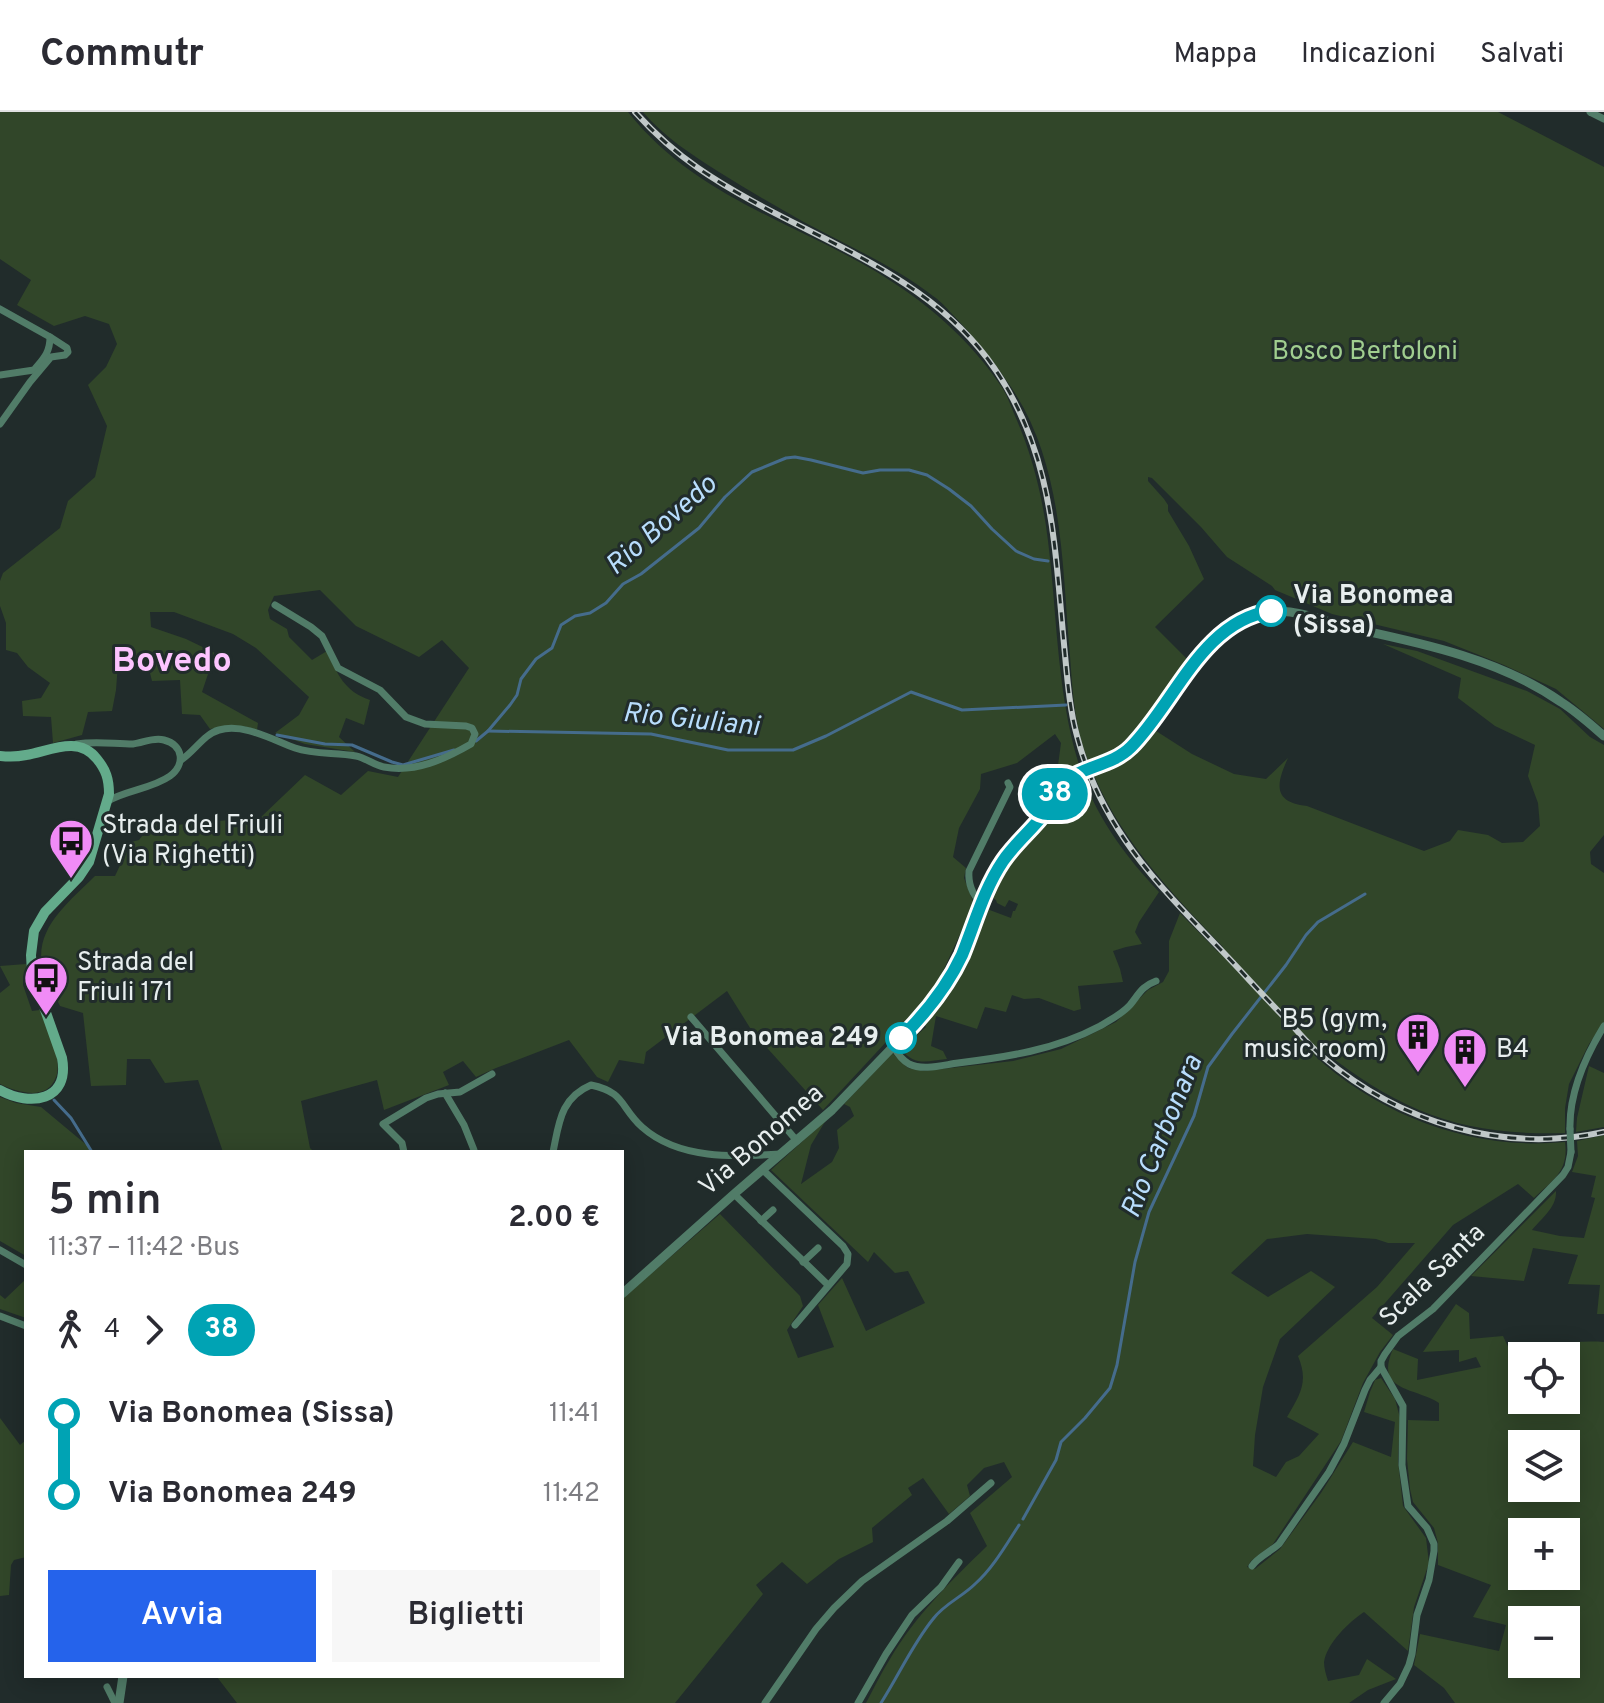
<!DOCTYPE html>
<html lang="it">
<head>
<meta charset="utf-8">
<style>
  body { margin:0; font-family:Overpass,sans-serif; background:#f7f7f7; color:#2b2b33; height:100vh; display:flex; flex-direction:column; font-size:30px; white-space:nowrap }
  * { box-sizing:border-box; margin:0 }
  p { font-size:26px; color:#7c7c81 }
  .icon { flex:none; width:44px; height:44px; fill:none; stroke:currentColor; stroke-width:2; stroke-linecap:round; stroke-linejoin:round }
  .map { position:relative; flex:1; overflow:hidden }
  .details { position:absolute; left:24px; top:1038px; width:600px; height:528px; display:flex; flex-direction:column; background:#fff; border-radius:0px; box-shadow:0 4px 20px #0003 }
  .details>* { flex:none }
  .badge { padding:0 16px; border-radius:26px; font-size:28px; line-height:52px }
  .fabs { position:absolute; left:1508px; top:1230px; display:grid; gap:16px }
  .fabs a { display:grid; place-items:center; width:72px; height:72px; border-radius:0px; background:#fff; box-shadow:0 4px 20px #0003; font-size:40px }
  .map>.badge { position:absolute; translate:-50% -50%; box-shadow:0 0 0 4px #fff }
  .legs { display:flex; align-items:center; gap:12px; height:88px; padding:0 24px; font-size:26px }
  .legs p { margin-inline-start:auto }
  .head { display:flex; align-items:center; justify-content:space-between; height:136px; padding:0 24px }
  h1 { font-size:44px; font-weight:600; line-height:60px }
  .primary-button { display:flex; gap:16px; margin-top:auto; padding:16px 24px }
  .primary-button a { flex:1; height:92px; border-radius:0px; background:#2563eb; color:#fff; font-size:32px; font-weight:600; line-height:92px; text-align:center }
  .primary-button a+a { background:#f7f7f7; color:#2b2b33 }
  ul { padding:0 24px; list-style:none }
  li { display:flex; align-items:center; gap:28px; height:80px; font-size:30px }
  li i { display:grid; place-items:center; width:12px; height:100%; margin:0 10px; background:currentColor }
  li i::after { content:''; width:20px; height:20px; margin:-10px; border:6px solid; border-radius:50%; background:#fff }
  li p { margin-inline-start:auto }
  li:first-child i { background:linear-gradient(#0000 50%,currentColor 0) }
  li:last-child i { background:linear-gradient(currentColor 50%,#0000 0) }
  header { display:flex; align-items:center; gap:48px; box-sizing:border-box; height:112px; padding:0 40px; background:#fff; border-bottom:2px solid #e1e1e2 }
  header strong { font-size:38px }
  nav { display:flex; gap:44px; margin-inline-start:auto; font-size:28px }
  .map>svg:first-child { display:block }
  .green { fill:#314629; fill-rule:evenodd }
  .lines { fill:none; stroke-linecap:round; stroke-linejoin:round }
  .stream { stroke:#456c8c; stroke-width:3 }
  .minor { stroke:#517c68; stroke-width:7 }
  .tertiary { stroke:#517c68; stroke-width:9 }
  .secondary { stroke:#63ab8b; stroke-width:10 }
  .rail-casing { stroke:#c0c8c8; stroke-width:6 }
  .rail { stroke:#212c2b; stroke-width:3; stroke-dasharray:9; stroke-linecap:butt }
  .minor-bridge { stroke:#517c68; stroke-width:7 }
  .tertiary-bridge { stroke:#517c68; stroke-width:9 }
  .line-1-casing { stroke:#fff; stroke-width:18 }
  .line-1 { stroke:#00a3b4; stroke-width:12 }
  .stop-1-dot { fill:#fff; stroke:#00a3b4; stroke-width:4 }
  .labels { text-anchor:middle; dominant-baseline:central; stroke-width:6; stroke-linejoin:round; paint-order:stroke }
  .park-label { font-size:26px; fill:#a0ce8f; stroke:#212c2b }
  .stop-label { font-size:26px; font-weight:bold; fill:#e7eeee; stroke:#212c2b; text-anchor:start }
  .poi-label { font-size:26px; fill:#e7eeee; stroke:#212c2b; text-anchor:start }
  .street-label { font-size:26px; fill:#e7eeee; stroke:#212c2b }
  .water-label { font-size:28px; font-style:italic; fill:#b8ddfc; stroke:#212c2b }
  .district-label { font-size:34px; font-weight:bold; fill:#fdc4ff; stroke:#212c2b }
</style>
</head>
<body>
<header>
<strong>Commutr</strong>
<nav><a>Mappa</a><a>Indicazioni</a><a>Salvati</a></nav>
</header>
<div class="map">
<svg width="1604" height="1591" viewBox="0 0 1604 1591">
  <rect width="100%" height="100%" fill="#212c2b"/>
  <!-- green -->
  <g class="green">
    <path d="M0 0H628C694 83 788 108 875 159 925 189 970 227 1003 277 1008 285 1011 295 1015 304 1031 340 1040 375 1046 414 1058 497 1055 585 1083 665 1099 709 1127 746 1159 780L1139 810 1135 820 1142 832 1126 835 1113 839 1120 857 1123 870 1078 874 1081 897 1074 899 1039 886 1024 887 1012 883 1006 900 985 895 977 917 936 904 931 934 943 939 947 947C927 949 915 955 901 937L926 915 922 909 954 872 987 797 1011 806 1013 799H1015L1018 792 1009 788 1005 795 997 791 996 788 992 785 1017 738 1045 710 1070 672 1075 670 1073 661 1055 676 1061 631 1055 622 1017 651 981 662 980 677 959 716 953 745 966 756 964 766 974 792 937 872 913 901 823 998 752 919 727 879 646 940 644 952 619 948 608 970 597 965 569 928 496 956 476 965 463 949 443 960 449 973 384 998 377 968 301 989 310 1036 314 1040H223L198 968 165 971 150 947H127L126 973 91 974 83 901 60 894C56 885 49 875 45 865 29 820 66 793 95 764H115L131 730 139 728 152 711 176 713 261 705 305 663 341 683 368 659 398 665 469 556 442 528 419 545 356 514 320 478 274 484 268 498 270 507 287 517 289 525 312 548 327 539C338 563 344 579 370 588L364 613 346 606 339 625 355 640 305 632 275 621 299 603 309 585 256 536 233 522 174 500H150L151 515 186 527 215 541 202 580 258 611 257 618C241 612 226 614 210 617L200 603 182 602 180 568 152 569 147 549 118 551 116 578 112 599 88 600 82 623 53 631 51 605 23 604 22 589 41 586 50 571 28 555 17 541 6 538V511L0 494V469L3 461 60 416 68 389 95 365 107 314 88 273 106 255 117 232 109 212 85 204 54 214 17 193 31 168 0 147Z"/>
    <path d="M643 0H1498L1604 55V617L1556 577 1504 553 1444 529 1332 502 1275 478 1272 474 1227 445 1201 415 1152 366 1148 365V369L1164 387 1168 393V399L1189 434 1204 467 1155 515 1189 549 1123 636 1111 643 1114 652 1130 644 1153 617 1192 642 1234 662 1266 667 1288 646C1275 674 1274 690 1307 694L1424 739 1450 729 1458 718 1488 723 1502 731 1523 730 1540 714 1538 691 1528 664 1535 633 1495 614 1458 586 1461 566 1383 532 1417 539 1527 579 1560 597 1590 625 1604 633V723L1590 740 1591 752 1604 761V910L1589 932 1569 972 1565 996V1021C1461 1024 1401 1000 1321 937L1314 943C1381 1005 1474 1039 1565 1030 1569 1059 1553 1068 1534 1086L1518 1072 1453 1113 1372 1206 1393 1223 1380 1240 1363 1271 1341 1329 1273 1432 1251 1449 1247 1455 1255 1457 1280 1437 1321 1381 1353 1330 1391 1345 1395 1310 1364 1300 1370 1280 1375 1268 1381 1266 1395 1287 1400 1306 1398 1349 1403 1394 1426 1426 1429 1451 1414 1495 1408 1539 1364 1500C1349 1510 1327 1531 1324 1550 1324 1556 1326 1563 1328 1569L1359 1563 1367 1547 1396 1567 1368 1578 1349 1591H866C874 1576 881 1561 890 1547 915 1504 952 1468 987 1434L970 1401 1012 1365 1004 1350 984 1356 967 1373 970 1384 949 1402 923 1366 908 1376 912 1383 872 1416 873 1430 839 1447 807 1472 782 1450 756 1473 763 1482 675 1591H237L217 1565 622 1564V1187L720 1102 800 1184 803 1194 787 1218 798 1246 834 1235 818 1193 842 1166 866 1219 925 1191 908 1159 895 1161 874 1140 868 1150 771 1058 826 1008 811 1033 801 1072 832 1050 839 1036 837 1018 854 1004 850 995 844 992 892 941 908 956 924 959 1013 949 1061 937 1116 910 1148 878 1163 870 1169 859V829L1180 801 1218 840 1223 835C1163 772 1107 714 1081 628 1074 602 1072 572 1070 544 1062 455 1064 353 1011 275 994 250 976 227 955 205 948 198 941 189 933 184 893 153 846 133 802 109 774 93 746 77 719 60 692 43 663 24 643 0ZM1307 1122 1376 1127 1388 1131H1415L1377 1175 1298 1244C1309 1270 1300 1283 1287 1305L1319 1322 1299 1344 1286 1350 1276 1365 1253 1354 1255 1323 1263 1275 1280 1227 1335 1175 1311 1159 1268 1185 1231 1161 1267 1127Z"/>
    <path d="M26 852 27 862 23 865V873L32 899 40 898C45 913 54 930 57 946 58 952 58 960 56 965 47 990 17 980 0 972V881L10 873 0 854Z"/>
    <path d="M1589 954 1604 961V1015L1576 1020 1577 1006Z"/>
    <path d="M0 985 16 991 41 995 95 1040H26V1144L0 1129Z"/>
    <path d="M1604 1023V1202H1597L1600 1173 1568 1172 1578 1143 1533 1136 1524 1169 1471 1164 1556 1079C1557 1095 1542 1106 1532 1118L1560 1124 1584 1126 1595 1086 1591 1085 1596 1064 1572 1060 1578 1044 1577 1029Z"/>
    <path d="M26 1167V1206L0 1197V1183L5 1187Z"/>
    <path d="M1456 1192 1469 1201 1470 1227 1503 1224 1510 1239C1541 1234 1572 1228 1604 1230V1591H1455L1444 1576 1414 1553 1420 1522 1499 1539 1506 1513 1473 1505 1491 1473 1438 1453V1431L1434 1416 1413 1390 1410 1377 1407 1347 1408 1308 1439 1309V1291C1414 1275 1374 1280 1393 1237L1418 1247 1417 1268 1481 1255 1476 1245 1459 1250V1238L1423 1240ZM1522 1244H1566V1288H1522ZM1522 1332H1566V1376H1522ZM1522 1420H1566V1464H1522ZM1522 1508H1566V1552H1522Z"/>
    <path d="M0 1306 20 1333 26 1328V1445L14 1448 11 1453 9 1483 0 1484Z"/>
  </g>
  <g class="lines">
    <!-- stream -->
    <g class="stream">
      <path d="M488 619 651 622 728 638H793L826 624 911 580 962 598 1066 593"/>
      <path d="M277 623 325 632 352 633 392 650 403 653 454 638"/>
      <path d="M476 629 488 619 510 593 517 583 521 567 536 547 552 536 561 513 575 504 590 501 606 491 623 472 641 462 699 416 725 385 752 360 786 346 795 345 811 348 863 361 880 358H909L927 363 949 377 971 394 992 417 1016 439 1034 447 1048 449"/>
      <path d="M54 988 71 1006 92 1040"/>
      <path d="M1023 1407 1056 1348 1061 1330 1085 1306 1110 1276 1117 1253 1135 1150 1149 1100 1194 1004 1208 955 1232 922 1286 853 1306 823 1318 810 1365 782"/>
      <path d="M881 1591C899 1563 912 1533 933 1507 944 1492 962 1485 975 1472 993 1456 1006 1433 1019 1413"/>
    </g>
    <!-- minor -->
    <g class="minor">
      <path d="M1590 0 1604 7"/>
      <path d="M0 197 50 225C50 241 43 247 34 258L0 263"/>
      <path d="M0 312 30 270 51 245 65 243 68 240 67 236 50 225"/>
      <path d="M77 632C96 629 114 632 133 632 143 631 153 625 164 628 184 633 185 653 170 664 152 677 125 678 106 690"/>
      <path d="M181 648C194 640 204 622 219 618 244 611 273 628 295 636 315 643 336 640 356 644 366 646 374 653 384 655 415 661 445 647 471 632L475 622 472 616 466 614 425 612 406 605 380 578 338 556 322 524 311 515 275 493"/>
      <path d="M981 791C972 782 968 771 969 759L1010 675 1008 671"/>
      <path d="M691 905 797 1029"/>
      <path d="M893 934C897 941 902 948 909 952 923 959 943 953 958 951 1007 945 1055 938 1100 914 1110 908 1122 902 1130 893 1139 882 1142 874 1156 869"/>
      <path d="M445 981 464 1013 474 1038"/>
      <path d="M1570 1017C1569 980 1585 945 1604 914"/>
      <path d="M404 1040 402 1031 383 1012 426 986 438 982 460 980 492 962"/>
      <path d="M553 1040C559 1012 560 986 591 973 625 980 620 995 642 1015 679 1048 734 1045 781 1042"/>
      <path d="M763 1058 843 1134 848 1142 847 1152 795 1213"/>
      <path d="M734 1082 828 1173"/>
      <path d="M761 1109 773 1098"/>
      <path d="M0 1138 26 1153"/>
      <path d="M803 1150 818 1136"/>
      <path d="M0 1204 26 1214"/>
      <path d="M1252 1454C1257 1446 1270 1440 1279 1432L1329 1360 1344 1332 1365 1278 1370 1268 1381 1255"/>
      <path d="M107 1575 115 1591"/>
      <path d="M765 1591 816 1517 834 1496 862 1469 947 1409 991 1371"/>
      <path d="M858 1591 886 1542 912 1503 941 1475 959 1450"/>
      <path d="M1384 1591 1400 1572 1409 1553 1412 1542 1417 1503 1429 1468 1434 1439V1432L1427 1416 1408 1394 1402 1353 1403 1294 1381 1255V1249L1385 1242 1398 1224 1433 1197 1563 1063 1568 1055 1571 1040"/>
    </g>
    <!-- tertiary -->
    <g class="tertiary">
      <path d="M1112 648C1150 626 1174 576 1202 542 1209 534 1215 526 1223 519 1229 514 1237 511 1244 508 1287 488 1314 508 1356 517 1426 532 1501 548 1561 590 1577 600 1590 612 1604 624"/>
      <path d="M622 1182 734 1082 832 998 912 915 942 877 960 846 981 791 1001 752 1016 732 1045 701 1059 675 1065 668 1074 664"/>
      <path d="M119 1591 123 1564"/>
    </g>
    <!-- secondary -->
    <path class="secondary" d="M0 644C9 645 17 645 26 643 50 639 78 623 97 647 106 658 109 667 109 682L89 750 79 765 45 800 34 819 31 843 32 861 62 946C70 989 30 995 0 978"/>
    <!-- rail casing -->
    <g class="rail-casing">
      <path id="rail" d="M635 0C654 21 675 40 698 56 793 122 915 151 987 246 1053 334 1054 428 1064 532 1067 563 1069 595 1077 624 1101 716 1158 773 1222 839 1245 863 1267 888 1291 912 1301 923 1311 935 1323 945 1400 1011 1504 1042 1604 1020"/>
    </g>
    <!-- rail -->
    <use href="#rail" class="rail"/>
    <!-- minor-bridge -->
    <path class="minor-bridge" d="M1570 1017 1571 1040"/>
    <!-- tertiary-bridge -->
    <path class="tertiary-bridge" d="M1074 664 1112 648"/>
  </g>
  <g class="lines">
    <!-- line-1 casing -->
    <g class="line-1-casing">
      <path id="line-1" d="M901 926C925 902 948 873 962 843 975 811 984 777 1003 749 1016 730 1034 716 1047 698 1054 688 1056 675 1066 668 1086 654 1113 653 1131 635 1175 591 1202 509 1271 499"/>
    </g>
    <!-- line-1 -->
    <use href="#line-1" class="line-1"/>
  </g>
  <!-- icons -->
  <defs>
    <g id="bus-pin" transform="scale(2.3)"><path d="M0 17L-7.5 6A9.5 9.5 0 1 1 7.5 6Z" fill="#f08bf6" stroke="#212c2b"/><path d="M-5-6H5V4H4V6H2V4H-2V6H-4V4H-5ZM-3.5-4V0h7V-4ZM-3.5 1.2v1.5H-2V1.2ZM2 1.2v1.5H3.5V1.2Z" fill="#111"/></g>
    <g id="building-pin" transform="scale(2.3)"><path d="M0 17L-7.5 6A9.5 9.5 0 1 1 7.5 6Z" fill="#f08bf6" stroke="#212c2b"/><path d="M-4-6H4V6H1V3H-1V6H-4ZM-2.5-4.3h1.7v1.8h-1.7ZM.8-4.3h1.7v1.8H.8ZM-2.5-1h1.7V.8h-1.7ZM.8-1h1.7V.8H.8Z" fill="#111"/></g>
  </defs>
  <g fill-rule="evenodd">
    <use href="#bus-pin" x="71" y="729"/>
    <use href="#bus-pin" x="46" y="866"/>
    <use href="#building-pin" x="1418" y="923"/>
    <use href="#building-pin" x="1465" y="938"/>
  </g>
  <!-- markers -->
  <g class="stop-1-dot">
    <circle cx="1271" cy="499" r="14"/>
    <circle cx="901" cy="926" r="14"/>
  </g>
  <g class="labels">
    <!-- park labels -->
    <g class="park-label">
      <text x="1365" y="240">Bosco Bertoloni</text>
    </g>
    <!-- stop labels -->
    <g class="stop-label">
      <text x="1293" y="484">Via Bonomea<tspan x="1293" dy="30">(Sissa)</tspan></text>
      <text x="879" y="926" text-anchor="end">Via Bonomea 249</text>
    </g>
    <!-- poi labels -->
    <g class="poi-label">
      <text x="102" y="714">Strada del Friuli<tspan x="102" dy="30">(Via Righetti)</tspan></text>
      <text x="77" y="851">Strada del<tspan x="77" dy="30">Friuli 171</tspan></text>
      <text x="1387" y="908" text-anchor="end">B5 (gym,<tspan x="1387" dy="30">music room)</tspan></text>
      <text x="1496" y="938">B4</text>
    </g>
    <!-- street labels -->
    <g class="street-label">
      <text transform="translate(762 1029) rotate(-41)">Via Bonomea</text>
      <text transform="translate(1433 1164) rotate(-44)">Scala Santa</text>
    </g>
    <!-- water labels -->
    <g class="water-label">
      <text transform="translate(662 414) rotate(-41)">Rio Bovedo</text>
      <text transform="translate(691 609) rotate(6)">Rio Giuliani</text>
      <text transform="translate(1163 1025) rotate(-68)">Rio Carbonara</text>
    </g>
    <!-- district labels -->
    <g class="district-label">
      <text x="172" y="550">Bovedo</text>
    </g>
  </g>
</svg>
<div class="fabs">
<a><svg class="icon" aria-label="locate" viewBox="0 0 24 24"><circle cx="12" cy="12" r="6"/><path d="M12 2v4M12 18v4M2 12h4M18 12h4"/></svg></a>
<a><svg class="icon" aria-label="layers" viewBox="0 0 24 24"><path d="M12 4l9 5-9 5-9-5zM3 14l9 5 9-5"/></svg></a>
<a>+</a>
<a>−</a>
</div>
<b class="badge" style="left:1055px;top:682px;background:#00a3b4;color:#fff">38</b>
<section class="details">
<div class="head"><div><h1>5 min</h1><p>11:37 – 11:42 · Bus</p></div><b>2.00 €</b></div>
<div class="legs"><svg class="icon" aria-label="walk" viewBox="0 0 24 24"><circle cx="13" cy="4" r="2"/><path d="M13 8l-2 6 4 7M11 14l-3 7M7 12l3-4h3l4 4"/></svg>4<svg class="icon" aria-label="forward" viewBox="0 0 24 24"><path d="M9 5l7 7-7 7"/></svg><b class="badge" style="background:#00a3b4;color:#fff">38</b></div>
<ul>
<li><i style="color:#00a3b4"></i><b>Via Bonomea (Sissa)</b><p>11:41</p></li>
<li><i style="color:#00a3b4"></i><b>Via Bonomea 249</b><p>11:42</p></li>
</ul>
<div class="primary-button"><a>Avvia</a><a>Biglietti</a></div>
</section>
</div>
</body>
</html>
